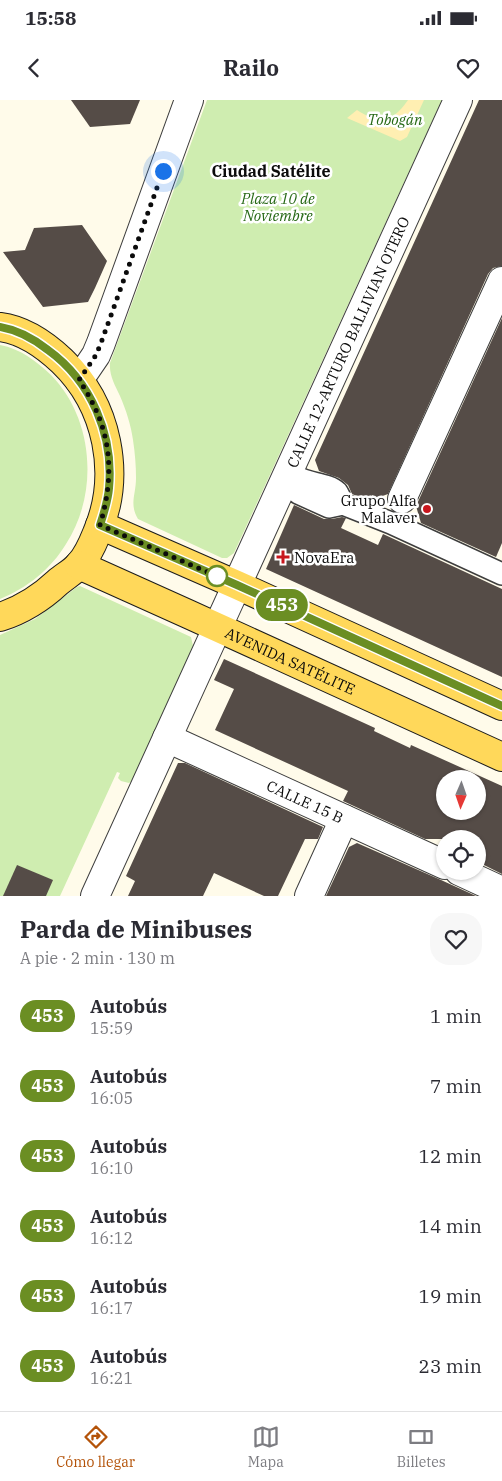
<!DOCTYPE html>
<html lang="es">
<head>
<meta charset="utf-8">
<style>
  body { margin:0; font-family:"IBM Plex Serif",serif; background:#f7f7f7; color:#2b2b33; height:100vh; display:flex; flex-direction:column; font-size:19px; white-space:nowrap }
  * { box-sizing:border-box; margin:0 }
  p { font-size:16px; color:#7c7c81 }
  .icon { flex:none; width:28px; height:28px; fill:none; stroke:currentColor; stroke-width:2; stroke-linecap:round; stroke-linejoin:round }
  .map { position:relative; height:796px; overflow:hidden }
  .panel { display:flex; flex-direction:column; background:#fff; flex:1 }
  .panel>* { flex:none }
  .badge { padding:0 10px; border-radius:16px; font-size:18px; line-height:32px }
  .needle { width:32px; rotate:182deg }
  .buttons { position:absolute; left:436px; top:670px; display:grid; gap:10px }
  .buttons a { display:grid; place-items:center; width:50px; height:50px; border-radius:50%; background:#fff; box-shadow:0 1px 4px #0004; font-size:25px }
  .you { position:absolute; width:25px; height:25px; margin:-12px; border:4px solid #fff; border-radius:50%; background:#1a73e8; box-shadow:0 0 0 8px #1a73e833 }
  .map>.badge { position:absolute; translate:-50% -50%; box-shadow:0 0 0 2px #fff }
  .round { display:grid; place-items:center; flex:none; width:52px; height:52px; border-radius:20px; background:#f7f7f7 }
  .headline { display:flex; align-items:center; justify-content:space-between; height:85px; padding:0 20px }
  h1 { font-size:24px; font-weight:700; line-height:38px }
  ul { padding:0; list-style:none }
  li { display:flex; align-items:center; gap:15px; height:70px; padding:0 20px }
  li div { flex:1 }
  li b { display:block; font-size:19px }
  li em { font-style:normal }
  li .badge { min-width:55px; font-weight:700; text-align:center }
  .status { display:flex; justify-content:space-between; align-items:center; height:35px; padding:0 25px; background:#fff; direction:ltr }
  .status svg { height:14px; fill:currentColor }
  header { display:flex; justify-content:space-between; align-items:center; height:65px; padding:0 20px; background:#fff; font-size:22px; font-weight:700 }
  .tabs { display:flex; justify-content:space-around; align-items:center; height:70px; border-top:1px solid #e1e1e2; background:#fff; font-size:14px; color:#7c7c81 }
  .tabs a { display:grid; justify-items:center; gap:2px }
  .tabs .active { color:#b45309 }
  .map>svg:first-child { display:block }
  .green { fill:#cfedb0 }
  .sand { fill:#ffefb2 }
  .building { fill:#554c47; fill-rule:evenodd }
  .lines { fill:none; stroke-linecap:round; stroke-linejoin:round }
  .pedestrian-casing { stroke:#3e3e3e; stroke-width:24 }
  .minor-casing { stroke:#3e3e3e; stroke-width:30 }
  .tertiary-casing { stroke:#3e3e3e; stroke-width:30 }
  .primary-casing { stroke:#1c1c1c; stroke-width:30 }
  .pedestrian { stroke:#fff; stroke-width:21 }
  .minor { stroke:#fff; stroke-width:28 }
  .tertiary { stroke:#fff; stroke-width:28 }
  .primary { stroke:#ffd85a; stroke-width:28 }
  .line-casing { stroke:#fff; stroke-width:11 }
  .line { stroke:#6b8e23; stroke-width:8 }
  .walk { stroke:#0b0b0b; stroke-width:5; stroke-dasharray:0 9 }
  .poi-dot { fill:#c8161d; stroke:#fff; stroke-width:2 }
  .stop-dot { fill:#fff; stroke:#6b8e23; stroke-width:2.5 }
  .labels { text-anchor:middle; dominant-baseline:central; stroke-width:5; stroke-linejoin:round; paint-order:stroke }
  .park-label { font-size:15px; font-style:italic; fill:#276916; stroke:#fff }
  .street-label { font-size:15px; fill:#0b0b0b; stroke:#fff }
  .poi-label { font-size:15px; fill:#0b0b0b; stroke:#fff; text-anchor:end }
  .neighbourhood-label { font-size:16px; font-weight:bold; fill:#0b0b0b; stroke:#fff }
</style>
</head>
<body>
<div class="status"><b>15:58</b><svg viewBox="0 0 49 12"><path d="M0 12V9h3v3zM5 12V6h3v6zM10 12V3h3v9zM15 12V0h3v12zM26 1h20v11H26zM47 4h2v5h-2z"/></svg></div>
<header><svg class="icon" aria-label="back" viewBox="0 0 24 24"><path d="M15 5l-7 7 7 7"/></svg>Railo<svg class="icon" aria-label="heart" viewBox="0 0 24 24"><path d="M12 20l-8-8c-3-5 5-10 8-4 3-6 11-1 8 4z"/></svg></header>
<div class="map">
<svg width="502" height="796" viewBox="0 0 502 796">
  <rect width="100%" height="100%" fill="#fffbea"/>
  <!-- green -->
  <g class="green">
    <path d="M207 0H442L234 453 227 458H222L138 419C129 404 136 395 136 378 136 366 135 353 133 340 131 325 126 310 120 296 115 285 109 275 110 263Z"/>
    <path d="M0 245C21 249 36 261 51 275 94 319 99 393 66 444 51 469 27 488 0 499Z"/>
    <path d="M80 486 191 537 193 546 132 681 129 683 121 681 118 678 120 673 117 672 60 796H0V535L35 519 77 487Z"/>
  </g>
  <!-- sand -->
  <path class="sand" d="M408 0H424L407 37 400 41 347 18 357 10C380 25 393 22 408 0Z"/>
  <!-- building -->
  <g class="building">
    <path d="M71 0H140L130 24 90 27Z"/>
    <path d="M479 0H502V166L493 168 488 174 388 394 377 398 372 395 373 399 369 401 352 394 348 385 339 378 319 371 315 360Z"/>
    <path d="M82 125 107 161 95 188 88 202 43 207 3 152 25 150 34 128Z"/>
    <path d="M502 218V443L496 457 421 423 416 406Z"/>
    <path d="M294 405 324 419H332L342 417 346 418 341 428 378 445 383 434 502 489V577L266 469Z"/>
    <path d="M224 559 375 628 374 631 410 648 411 645 502 686V774L478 762V739H425L343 701 348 691 215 630 234 589 214 580ZM445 679H478V711H445Z"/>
    <path d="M178 663H185L323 727 318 739H305L278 796H264L214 773 203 796H128L135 781 126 776Z"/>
    <path d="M357 743 441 780 476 796H326L349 747Z"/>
    <path d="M17 765 53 780 46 796H3Z"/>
  </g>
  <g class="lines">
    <!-- pedestrian casing -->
    <g class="pedestrian-casing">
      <g id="pedestrian">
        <path d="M301 379C311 384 329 384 337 392 339 395 341 400 343 404"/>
        <path d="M298 393 329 407 343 404"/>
        <path d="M343 404 391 423 502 474"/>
      </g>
    </g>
    <!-- minor casing -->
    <g class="minor-casing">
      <g id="minor">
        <path d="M402 399 502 181"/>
        <path id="s1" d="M167 638 445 765"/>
        <path d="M459 771 502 791"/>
        <path d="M309 796 344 719"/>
      </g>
    </g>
    <!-- tertiary casing -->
    <g class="tertiary-casing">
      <g id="tertiary">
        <path d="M79 280 96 255 101 243 189 0"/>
        <path id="s2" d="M95 796 458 0"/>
      </g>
    </g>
    <!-- primary casing -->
    <g class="primary-casing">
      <g id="primary">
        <path d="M0 227C24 230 45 245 62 261 108 305 122 375 97 433 93 443 87 457 79 465 73 472 65 476 58 482 42 497 22 510 0 517"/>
        <path d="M100 425 237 485 502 606"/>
        <path id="s3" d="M79 465 188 514 502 657"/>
      </g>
    </g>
    <!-- pedestrian -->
    <use href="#pedestrian" class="pedestrian"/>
    <!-- minor -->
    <use href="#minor" class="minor"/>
    <!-- tertiary -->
    <use href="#tertiary" class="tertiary"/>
    <!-- primary -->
    <use href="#primary" class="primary"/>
  </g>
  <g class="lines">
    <!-- line casing -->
    <g class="line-casing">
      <path id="line" d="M0 227C18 230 34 239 48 250 91 281 114 335 109 388 108 401 104 413 100 425L237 485 502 606"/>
    </g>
    <!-- line -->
    <use href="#line" class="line"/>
    <!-- walk -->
    <path class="walk" d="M163 71 101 243 96 255 79 280C111 327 116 371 100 425L221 478 217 476"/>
  </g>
  <!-- markers -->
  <g class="poi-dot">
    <circle cx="427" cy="409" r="5"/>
    <path d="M280.5 449.5h5v5h5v5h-5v5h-5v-5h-5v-5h5z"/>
  </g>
  <circle class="stop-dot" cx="217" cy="476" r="10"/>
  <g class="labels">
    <!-- park labels -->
    <g class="park-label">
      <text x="395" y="19">Tobogán</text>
      <text x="278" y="98">Plaza 10 de<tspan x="278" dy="17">Noviembre</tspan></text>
    </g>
    <!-- street labels -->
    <g class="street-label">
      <text stroke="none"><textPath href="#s2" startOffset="609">CALLE 12-ARTURO BALLIVIAN OTERO</textPath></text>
      <text stroke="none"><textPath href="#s3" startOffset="232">AVENIDA SATÉLITE</textPath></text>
      <text stroke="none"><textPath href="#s1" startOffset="152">CALLE 15 B</textPath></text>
    </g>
    <!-- poi labels -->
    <g class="poi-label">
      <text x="417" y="400">Grupo Alfa<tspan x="417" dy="17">Malaver</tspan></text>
      <text x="294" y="457" text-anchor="start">NovaEra</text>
    </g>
    <!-- neighbourhood labels -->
    <g class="neighbourhood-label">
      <text x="271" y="71">Ciudad Satélite</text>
    </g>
  </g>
</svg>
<div class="buttons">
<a><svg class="needle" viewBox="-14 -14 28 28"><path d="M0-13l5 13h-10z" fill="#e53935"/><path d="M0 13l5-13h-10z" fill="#7c7c81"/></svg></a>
<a><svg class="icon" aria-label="locate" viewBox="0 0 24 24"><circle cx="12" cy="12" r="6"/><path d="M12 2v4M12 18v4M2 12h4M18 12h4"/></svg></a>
</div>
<div class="you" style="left:163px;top:71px"></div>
<b class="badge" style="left:282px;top:505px;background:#6b8e23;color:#fff">453</b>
</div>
<section class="panel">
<div class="headline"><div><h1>Parda de Minibuses</h1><p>A pie · 2 min · 130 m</p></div><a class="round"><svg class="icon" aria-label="heart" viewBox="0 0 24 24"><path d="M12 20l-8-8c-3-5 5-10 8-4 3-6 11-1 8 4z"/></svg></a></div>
<ul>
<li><span class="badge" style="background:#6b8e23;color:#fff">453</span><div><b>Autobús</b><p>15:59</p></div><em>1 min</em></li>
<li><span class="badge" style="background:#6b8e23;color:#fff">453</span><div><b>Autobús</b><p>16:05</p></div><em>7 min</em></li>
<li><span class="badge" style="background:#6b8e23;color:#fff">453</span><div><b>Autobús</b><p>16:10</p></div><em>12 min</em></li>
<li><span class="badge" style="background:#6b8e23;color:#fff">453</span><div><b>Autobús</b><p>16:12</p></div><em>14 min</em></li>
<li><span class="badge" style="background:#6b8e23;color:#fff">453</span><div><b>Autobús</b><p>16:17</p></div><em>19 min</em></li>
<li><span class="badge" style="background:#6b8e23;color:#fff">453</span><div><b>Autobús</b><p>16:21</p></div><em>23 min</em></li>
</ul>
</section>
<nav class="tabs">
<a class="active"><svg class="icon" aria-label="directions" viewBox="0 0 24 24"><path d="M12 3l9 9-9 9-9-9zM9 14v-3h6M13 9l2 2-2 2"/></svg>Cómo llegar</a>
<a><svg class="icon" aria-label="map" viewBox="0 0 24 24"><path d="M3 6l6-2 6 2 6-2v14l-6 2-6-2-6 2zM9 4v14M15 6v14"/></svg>Mapa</a>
<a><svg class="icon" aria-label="tickets" viewBox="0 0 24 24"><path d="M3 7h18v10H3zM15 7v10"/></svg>Billetes</a>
</nav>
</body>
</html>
